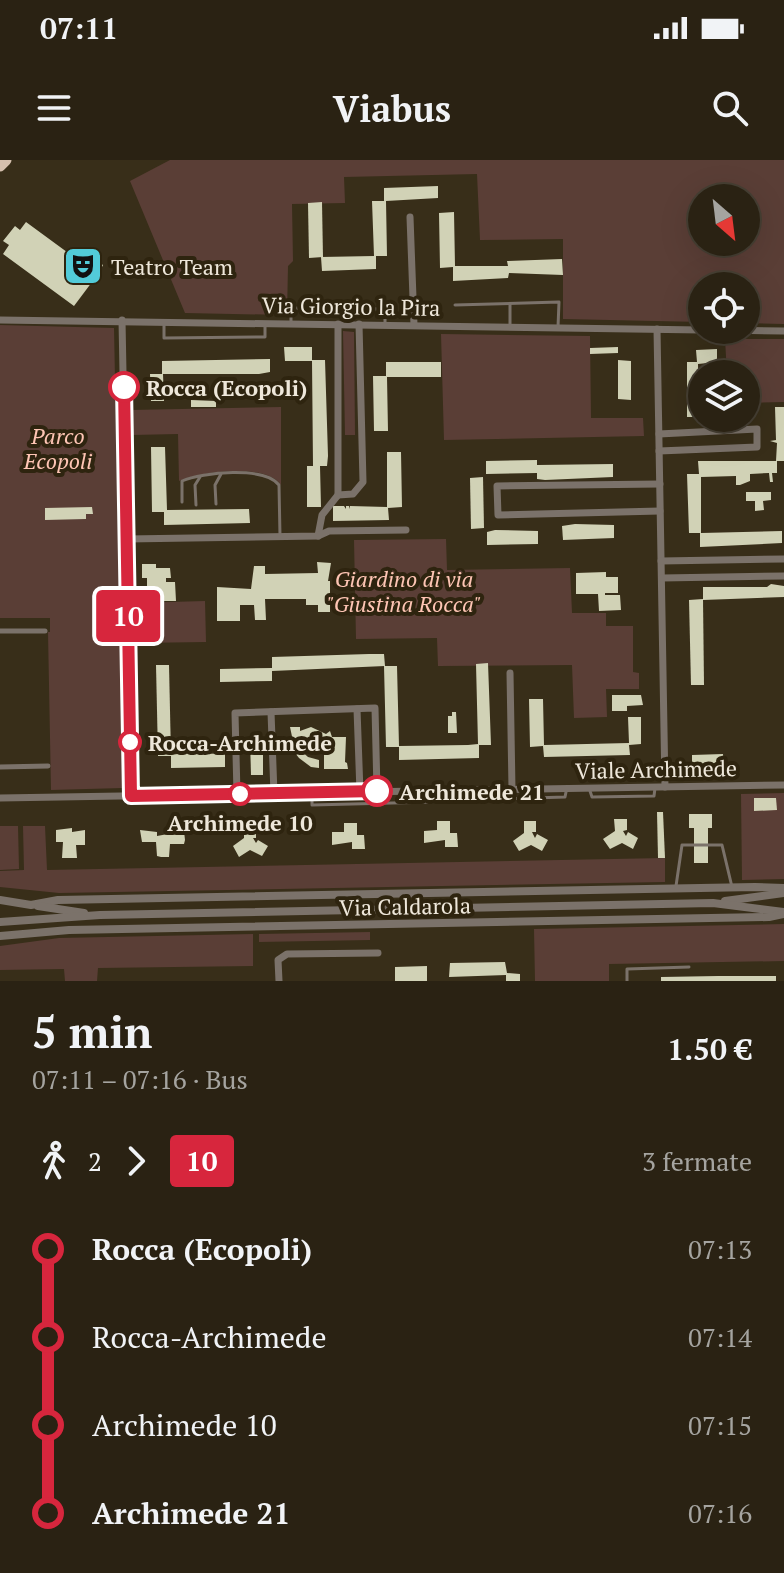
<!DOCTYPE html>
<html lang="it">
<head>
<meta charset="utf-8">
<style>
  body { margin:0; font-family:"PT Serif",serif; background:#362f21; color:#f1f3f6; height:100vh; display:flex; flex-direction:column; font-size:30px; white-space:nowrap }
  * { box-sizing:border-box; margin:0 }
  p { font-size:26px; color:#a5a4a0 }
  .icon { flex:none; width:44px; height:44px; fill:none; stroke:currentColor; stroke-width:2; stroke-linecap:round; stroke-linejoin:round }
  .map { position:relative; height:821px; overflow:hidden }
  .side { display:flex; flex-direction:column; background:#2a2213; flex:1 }
  .side>* { flex:none }
  .badge { padding:0 16px; border-radius:6px; font-size:28px; line-height:52px }
  .needle { width:52px; rotate:152deg }
  .controls { position:absolute; left:688px; top:24px; display:grid; gap:16px }
  .controls a { display:grid; place-items:center; width:72px; height:72px; border-radius:50%; background:#2a2213; box-shadow:0 8px 32px #0002,0 0 0 2px #463f33; font-size:40px }
  .map>.badge { position:absolute; translate:-50% -50%; box-shadow:0 0 0 4px #fff }
  .legs { display:flex; align-items:center; gap:12px; height:88px; padding:0 32px; font-size:26px }
  .legs p { margin-inline-start:auto }
  .head { display:flex; align-items:center; justify-content:space-between; height:136px; padding:0 32px }
  h1 { font-size:44px; font-weight:700; line-height:60px }
  ul { padding:0 32px; list-style:none }
  li { display:flex; align-items:center; gap:28px; height:88px; font-size:30px }
  li i { display:grid; place-items:center; width:12px; height:100%; margin:0 10px; background:currentColor }
  li i::after { content:''; width:20px; height:20px; margin:-10px; border:6px solid; border-radius:50%; background:#2a2213 }
  li p { margin-inline-start:auto }
  li:first-child i { background:linear-gradient(#0000 50%,currentColor 0) }
  li:last-child i { background:linear-gradient(currentColor 50%,#0000 0) }
  .status { display:flex; justify-content:space-between; align-items:center; height:56px; padding:0 40px; background:#2a2213; direction:ltr }
  .status svg { height:22px; fill:currentColor }
  header { display:flex; justify-content:space-between; align-items:center; height:104px; padding:0 32px; background:#2a2213; font-size:36px; font-weight:700 }
  .map>svg:first-child { display:block }
  .green { fill:#5a3e36; fill-rule:evenodd }
  .building { fill:#d1d2b6 }
  .lines { fill:none; stroke-linecap:round; stroke-linejoin:round }
  .service { stroke:#7b726a; stroke-width:3 }
  .pedestrian { stroke:#7b726a; stroke-width:5 }
  .minor { stroke:#7b726a; stroke-width:7 }
  .tertiary { stroke:#7b726a; stroke-width:8 }
  .trunk { stroke:#d5c0ae; stroke-width:11 }
  .line-1-casing { stroke:#fff; stroke-width:18 }
  .line-1 { stroke:#d7263d; stroke-width:12 }
  .stop-1-dot { fill:#fff; stroke:#d7263d; stroke-width:4 }
  .labels { text-anchor:middle; dominant-baseline:central; stroke-width:8; stroke-linejoin:round; paint-order:stroke }
  .poi-label { font-size:22px; fill:#eee7da; stroke:#2e240f; text-anchor:start }
  .street-label { font-size:22px; fill:#eee7da; stroke:#2e240f }
  .stop-label { font-size:22px; font-weight:bold; fill:#eee7da; stroke:#2e240f; text-anchor:start }
  .park-label { font-size:22px; font-style:italic; fill:#fec5b4; stroke:#2e240f }
</style>
</head>
<body>
<div class="status"><b>07:11</b><svg viewBox="0 0 49 12"><path d="M0 12V9h3v3zM5 12V6h3v6zM10 12V3h3v9zM15 12V0h3v12zM26 1h20v11H26zM47 4h2v5h-2z"/></svg></div>
<header><svg class="icon" aria-label="menu" viewBox="0 0 24 24"><path d="M4 6h16M4 12h16M4 18h16"/></svg>Viabus<svg class="icon" aria-label="search" viewBox="0 0 24 24"><circle cx="10" cy="10" r="6"/><path d="M15 15l6 6"/></svg></header>
<div class="map">
<svg width="784" height="821" viewBox="0 0 784 821">
  <rect width="100%" height="100%" fill="#382e19"/>
  <!-- green -->
  <g class="green">
    <path d="M170 0H784V164L746 163V126H702V162L563 159V79L480 80 477 14 344 17 345 43 292 44 293 101 288 106 287 155 185 153 130 21ZM702 38H746V82H702Z"/>
    <path d="M0 165 114 168 123 628 51 630 48 472H50V458H0Z"/>
    <path d="M343 171 354 172 355 275H345Z"/>
    <path d="M441 174 590 176 591 258H643L644 276 444 280Z"/>
    <path d="M784 179V242L746 243V214H727L725 179Z"/>
    <path d="M281 247V325C266 303 202 311 179 321L178 274 132 275 131 250Z"/>
    <path d="M446 379 447 410 570 408 572 453H606V466H633V512L639 513V529H606L607 557 574 558 572 505 438 506 437 478 356 479 354 380Z"/>
    <path d="M205 441 206 482 136 483 135 443Z"/>
    <path d="M784 633V719L742 720 741 634Z"/>
    <path d="M0 666H18L19 709 0 710Z"/>
    <path d="M23 666H45L47 710 665 698V722L59 733 0 727V711L24 710Z"/>
    <path d="M784 764V801L609 804V821H535L534 769Z"/>
    <path d="M370 772V780L259 782V774Z"/>
    <path d="M253 774V806L98 808 97 821H65L64 809 0 810V786L59 778Z"/>
  </g>
  <!-- building -->
  <g class="building">
    <path d="M438 26V38L386 41 387 96H376V109L322 111 321 97 374 96 372 41H384V28Z"/>
    <path d="M322 42 323 97 309 98 308 43Z"/>
    <path d="M454 52 455 106H508L507 101 562 99 563 115 509 113 508 118 453 121V107L440 108 439 53Z"/>
    <path d="M26 62 86 106 97 93 103 106 99 108 97 104 92 110 98 114 74 146 3 94 9 85 3 81 15 66 20 70Z"/>
    <path d="M284 187H312V200H325L328 296 327 306H320L321 347H307V306H313L312 201H285Z"/>
    <path d="M618 187V193L590 194V188Z"/>
    <path d="M717 189V202L698 204 699 257H687V202H697L696 190Z"/>
    <path d="M270 199V212L259 214H163L164 241H151L150 214H162V201Z"/>
    <path d="M618 200 631 201V240L618 239Z"/>
    <path d="M386 202H441V217H387L388 271H374L373 216H386Z"/>
    <path d="M191 240 216 241V247H191Z"/>
    <path d="M775 247H784V301H777V313H772L773 322H770L769 313 750 314V321L740 325H736V316L701 317V373L782 371V383L700 387V373H689L687 314H699L698 301H776L777 283 770 281 776 280Z"/>
    <path d="M151 287H165L167 350 249 349 250 363 164 365V352H152Z"/>
    <path d="M387 292H401L402 347 388 348 389 360 333 361V346H344L346 349V346H349V349L350 346 387 347Z"/>
    <path d="M537 300V305L613 304V317L545 320 537 319V313L486 314V301Z"/>
    <path d="M483 317 484 368 471 369 470 318Z"/>
    <path d="M746 332H771V340L763 341 764 350 755 351V341H746Z"/>
    <path d="M92 347 93 354H86V359L45 360V348Z"/>
    <path d="M575 364 614 365V378L563 380 562 366Z"/>
    <path d="M495 370 538 371V384L487 385V372Z"/>
    <path d="M317 402 331 403 328 421H330V452H318V445H306V439H265L266 460H255L254 445H240V461H217V427L251 429 254 406H265V414L318 413Z"/>
    <path d="M142 404H156V408H170L171 418H166V422H175L176 441H157V428L147 427V418H142Z"/>
    <path d="M606 412V417H618V433H605V435H620L621 450 599 451 598 434H576V413Z"/>
    <path d="M771 424 784 426V437L703 440V427H767Z"/>
    <path d="M703 439 704 525H691L689 440Z"/>
    <path d="M369 494H384L385 506 272 511V497Z"/>
    <path d="M488 503 491 585H479V598L399 600V587H386L384 506H397L399 586 468 585 478 584 476 504Z"/>
    <path d="M156 505H169L171 596H158Z"/>
    <path d="M272 508V521L220 522V509Z"/>
    <path d="M612 535H641L643 545 627 546V551H612Z"/>
    <path d="M529 539H543L544 585 629 583 628 557H641V584L629 585 630 595 544 597 543 586 530 587Z"/>
    <path d="M452 552H456L457 573H448V556H452Z"/>
    <path d="M290 567H300V571L311 567 326 574 330 571 332 577H346L345 602 347 603 348 609H324V590L311 587 307 579H296L298 586H294Z"/>
    <path d="M250 579H263V615H251Z"/>
    <path d="M299 589 308 597 319 600V608L311 607 299 598 295 593Z"/>
    <path d="M184 593 225 594V607L171 608V595Z"/>
    <path d="M723 594 724 611 692 612V595Z"/>
    <path d="M754 638H776L777 650 754 651Z"/>
    <path d="M657 652H663L665 698H658Z"/>
    <path d="M689 654H712V668H708V703H694V668H689Z"/>
    <path d="M614 659H627V670L623 671 626 676 628 672 638 678 633 689 622 683 610 689 603 679 615 671Z"/>
    <path d="M437 661H450V673H457L458 687H445V680L424 683V671L437 670Z"/>
    <path d="M524 661H536V672H532L535 678 537 674 548 680 542 691 531 685 519 691 513 681 524 673Z"/>
    <path d="M344 663H357V675H364L365 689H352V682L332 685V672H344Z"/>
    <path d="M244 666H256V678H253L256 683 258 680 268 686 262 696 250 690 239 697 233 686 244 678Z"/>
    <path d="M72 668V672L85 670V685H76L77 698H62L63 682H56V670Z"/>
    <path d="M140 670 157 672V676L184 671 185 680 184 684H170L169 697H161L157 696 156 682H142Z"/>
    <path d="M505 802 507 813 520 814V821H506V815L449 817 450 803Z"/>
    <path d="M427 806V821H395V807Z"/>
    <path d="M718 816H776V821H661V817Z"/>
  </g>
  <g class="lines">
    <!-- service -->
    <g class="service">
      <path d="M510 144V166"/>
      <path d="M455 145 559 142 558 167"/>
      <path d="M291 163V148L385 149V164"/>
      <path d="M164 164V178L265 177V163"/>
      <path d="M182 342V321C202 312 265 306 279 325L280 376"/>
      <path d="M216 344 215 325 221 314"/>
      <path d="M196 345 195 325 200 317"/>
      <path d="M503 629 504 639 565 637 566 632"/>
      <path d="M590 631 592 637 654 636 655 628"/>
      <path d="M312 633V645L472 641V633"/>
      <path d="M676 726 682 685H722L732 727"/>
      <path d="M627 821V809L689 807"/>
    </g>
    <!-- pedestrian -->
    <g class="pedestrian">
      <path d="M0 471H45"/>
      <path d="M0 607 48 606"/>
    </g>
    <!-- minor -->
    <g class="minor">
      <path d="M410 57 414 165"/>
      <path d="M0 160 702 170"/>
      <path d="M122 160 131 636"/>
      <path d="M657 169 665 627"/>
      <path d="M724 170 784 171"/>
      <path d="M659 274 757 269V287L659 291"/>
      <path d="M660 324 497 326 498 355 660 351"/>
      <path d="M338 335 353 334 363 322 359 164"/>
      <path d="M318 376 322 355 338 335V164"/>
      <path d="M127 379 318 376 329 371 406 370"/>
      <path d="M661 401 784 399"/>
      <path d="M662 418 784 416"/>
      <path d="M510 513 512 629"/>
      <path d="M357 549 360 632"/>
      <path d="M271 552 274 634"/>
      <path d="M237 634 235 553 375 548 377 631"/>
      <path d="M0 638 784 625"/>
      <path d="M279 821 278 800 287 794 378 793"/>
    </g>
    <!-- tertiary -->
    <g class="tertiary">
      <path d="M0 740 31 745 58 740 755 727 784 728"/>
      <path d="M725 741 784 733"/>
      <path d="M38 746 84 753"/>
      <path d="M0 762 100 755 713 743 784 752"/>
      <path d="M0 776 69 770 769 757 784 754"/>
    </g>
    <!-- trunk -->
    <path class="trunk" d="M0 6 6 0"/>
  </g>
  <g class="lines">
    <!-- line-1 casing -->
    <g class="line-1-casing">
      <path id="line-1" d="M124 227 131 636 377 631"/>
    </g>
    <!-- line-1 -->
    <use href="#line-1" class="line-1"/>
  </g>
  <!-- icons -->
  <defs>
    <g id="theatre-square" transform="scale(2)"><rect x="-9" y="-9" width="18" height="18" rx="4" fill="#52cbd9" stroke="#2e240f"/><path d="M-5-5.5Q0-4 5-5.5V0Q5 5 0 6Q-5 5-5 0ZM-3.3-2.5H-1v1.5H-3.3ZM1-2.5H3.3v1.5H1ZM-2.8 1Q0 5.5 2.8 1Z" fill="#111"/></g>
  </defs>
  <g fill-rule="evenodd">
    <use href="#theatre-square" x="83" y="106"/>
  </g>
  <!-- markers -->
  <g class="stop-1-dot">
    <circle cx="124" cy="227" r="14"/>
    <circle cx="130" cy="582" r="10"/>
    <circle cx="377" cy="631" r="14"/>
    <circle cx="240" cy="634" r="10"/>
  </g>
  <g class="labels">
    <!-- poi labels -->
    <g class="poi-label">
      <text x="111" y="106">Teatro Team</text>
    </g>
    <!-- street labels -->
    <g class="street-label">
      <text transform="translate(351 146) rotate(1)">Via Giorgio la Pira</text>
      <text transform="translate(656 609) rotate(-1)">Viale Archimede</text>
      <text transform="translate(405 746) rotate(-1)">Via Caldarola</text>
    </g>
    <!-- stop labels -->
    <g class="stop-label">
      <text x="146" y="227">Rocca (Ecopoli)</text>
      <text x="148" y="582">Rocca-Archimede</text>
      <text x="399" y="631">Archimede 21</text>
      <text x="240" y="662" text-anchor="middle">Archimede 10</text>
    </g>
    <!-- park labels -->
    <g class="park-label">
      <text x="58" y="275">Parco<tspan x="58" dy="25">Ecopoli</tspan></text>
      <text x="404" y="418">Giardino di via<tspan x="404" dy="25">"Giustina Rocca"</tspan></text>
    </g>
  </g>
</svg>
<div class="controls">
<a><svg class="needle" viewBox="-14 -14 28 28"><path d="M0-13l5 13h-10z" fill="#e53935"/><path d="M0 13l5-13h-10z" fill="#a5a4a0"/></svg></a>
<a><svg class="icon" aria-label="locate" viewBox="0 0 24 24"><circle cx="12" cy="12" r="6"/><path d="M12 2v4M12 18v4M2 12h4M18 12h4"/></svg></a>
<a><svg class="icon" aria-label="layers" viewBox="0 0 24 24"><path d="M12 4l9 5-9 5-9-5zM3 14l9 5 9-5"/></svg></a>
</div>
<b class="badge" style="left:128px;top:456px;background:#d7263d;color:#fff">10</b>
</div>
<section class="side">
<div class="head"><div><h1>5 min</h1><p>07:11 – 07:16 · Bus</p></div><b>1.50 €</b></div>
<div class="legs"><svg class="icon" aria-label="walk" viewBox="0 0 24 24"><circle cx="13" cy="4" r="2"/><path d="M13 8l-2 6 4 7M11 14l-3 7M7 12l3-4h3l4 4"/></svg>2<svg class="icon" aria-label="forward" viewBox="0 0 24 24"><path d="M9 5l7 7-7 7"/></svg><b class="badge" style="background:#d7263d;color:#fff">10</b><p>3 fermate</p></div>
<ul>
<li><i style="color:#d7263d"></i><b>Rocca (Ecopoli)</b><p>07:13</p></li>
<li><i style="color:#d7263d"></i><span>Rocca-Archimede</span><p>07:14</p></li>
<li><i style="color:#d7263d"></i><span>Archimede 10</span><p>07:15</p></li>
<li><i style="color:#d7263d"></i><b>Archimede 21</b><p>07:16</p></li>
</ul>
</section>
</body>
</html>
